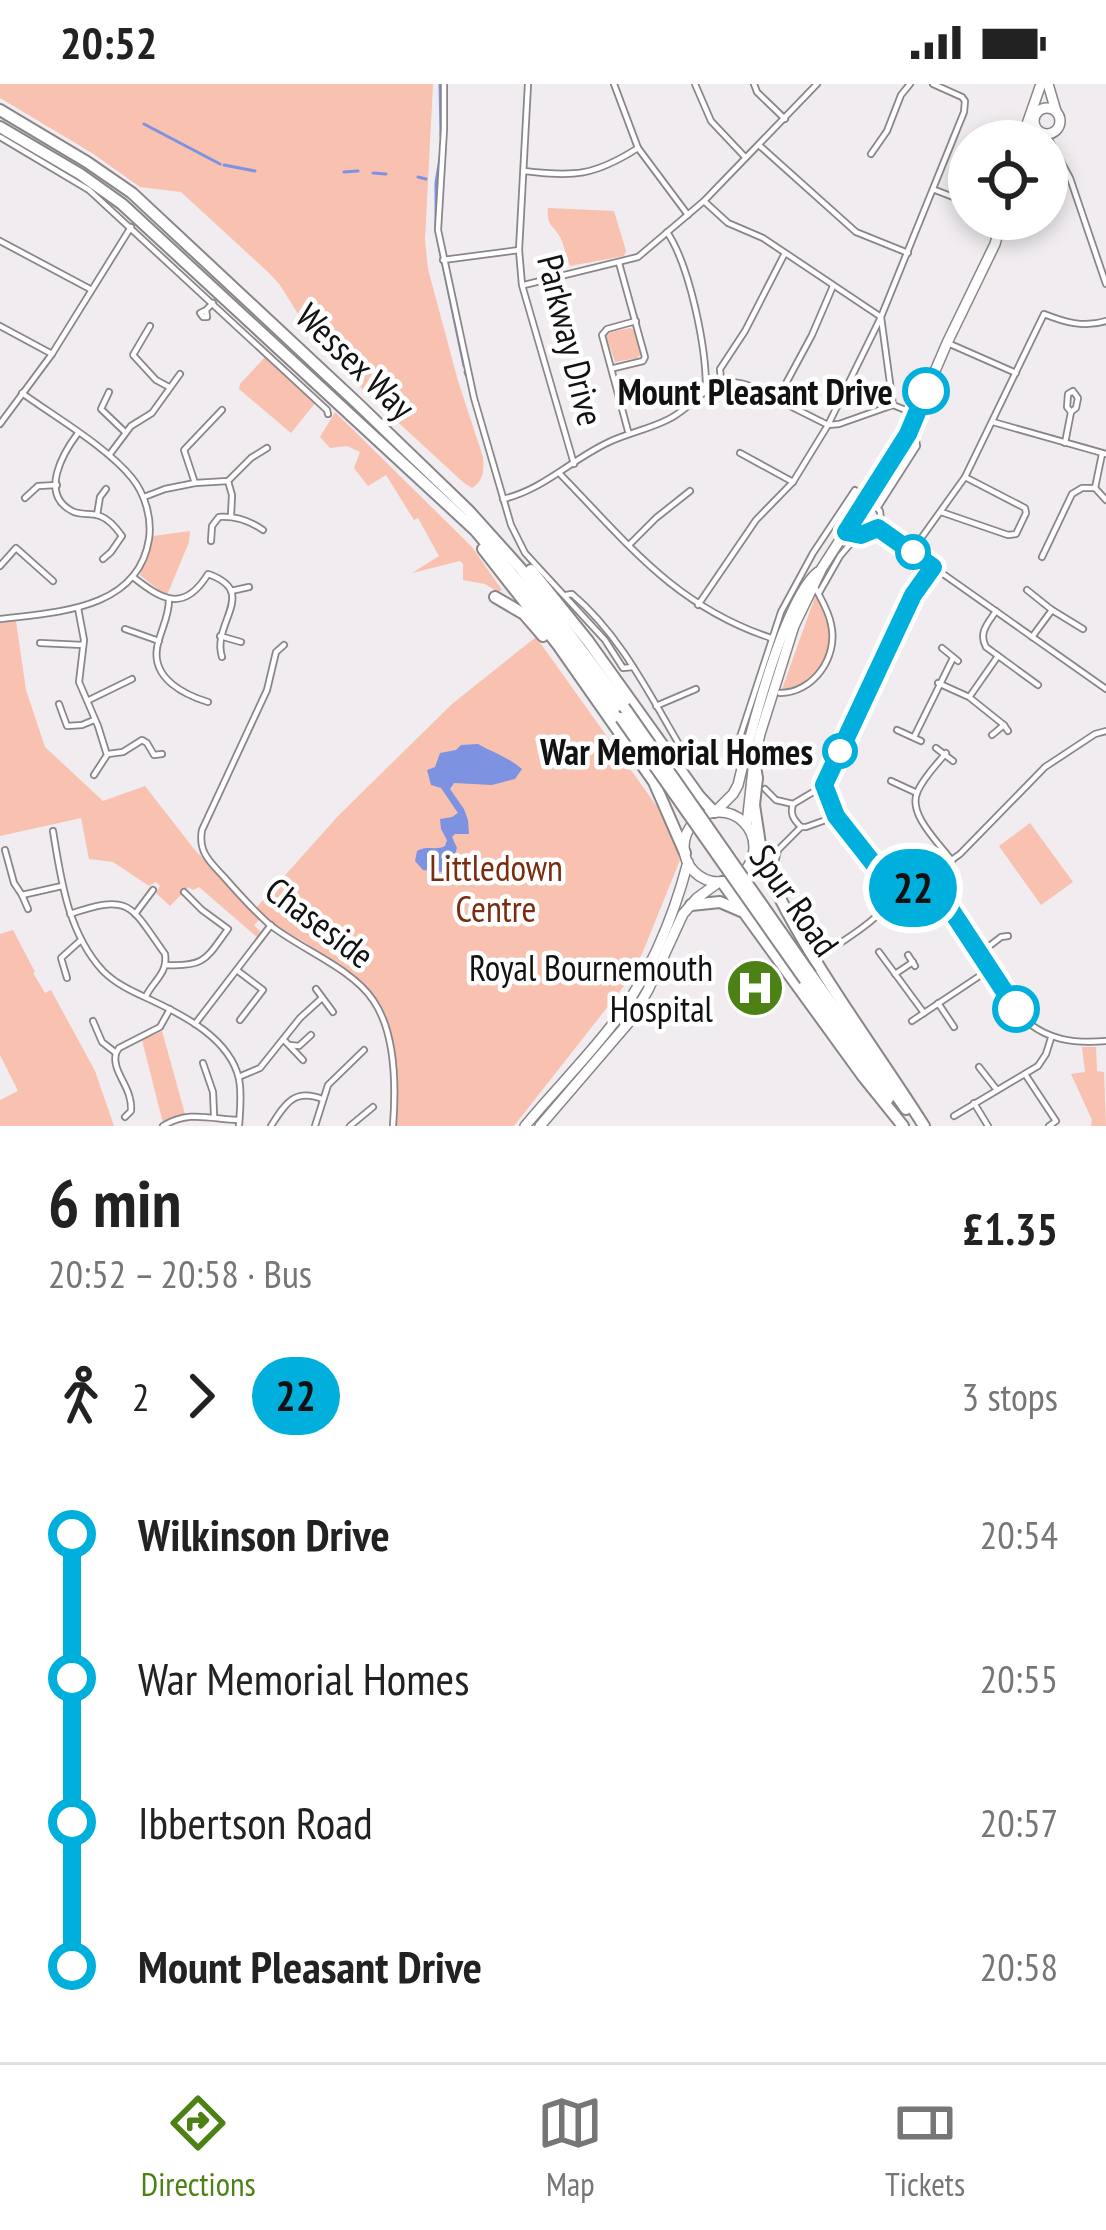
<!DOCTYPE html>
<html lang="en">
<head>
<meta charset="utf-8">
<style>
  body { margin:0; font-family:"PT Sans Narrow",sans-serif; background:#f6f6f6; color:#222; height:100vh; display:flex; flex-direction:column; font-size:45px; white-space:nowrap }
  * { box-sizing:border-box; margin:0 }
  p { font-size:39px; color:#767676 }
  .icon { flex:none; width:66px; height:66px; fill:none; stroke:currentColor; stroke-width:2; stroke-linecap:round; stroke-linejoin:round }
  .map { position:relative; height:1042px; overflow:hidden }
  .side { display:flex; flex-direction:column; background:#fff; flex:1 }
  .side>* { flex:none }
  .badge { padding:0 24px; border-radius:39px; font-size:42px; line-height:78px }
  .controls { position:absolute; left:948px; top:36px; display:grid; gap:24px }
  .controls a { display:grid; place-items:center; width:120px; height:120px; border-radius:50%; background:#fff; box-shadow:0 6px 18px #0003; font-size:60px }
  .map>.badge { position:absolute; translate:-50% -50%; box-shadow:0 0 0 6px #fff }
  .legs { display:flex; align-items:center; gap:18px; height:132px; padding:0 48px; font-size:39px }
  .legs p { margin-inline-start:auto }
  .overview { display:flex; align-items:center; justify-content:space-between; height:204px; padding:0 48px }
  h1 { font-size:66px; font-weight:700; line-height:90px }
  ul { padding:0 48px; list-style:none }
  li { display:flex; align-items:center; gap:42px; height:144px; font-size:45px }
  li i { display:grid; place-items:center; width:18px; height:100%; margin:0 15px; background:currentColor }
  li i::after { content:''; width:30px; height:30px; margin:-15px; border:9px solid; border-radius:50%; background:#fff }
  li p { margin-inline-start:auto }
  li:first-child i { background:linear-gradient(#0000 50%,currentColor 0) }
  li:last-child i { background:linear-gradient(currentColor 50%,#0000 0) }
  .status { display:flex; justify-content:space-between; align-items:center; height:84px; padding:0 60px; background:#fff; direction:ltr }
  .status svg { height:33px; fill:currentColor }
  .dock { display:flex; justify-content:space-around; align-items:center; height:168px; border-top:3px solid #e0e0e0; background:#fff; font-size:33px; color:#767676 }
  .dock a { display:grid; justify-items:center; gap:6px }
  .dock .current { color:#4d8115 }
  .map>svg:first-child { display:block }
  .green { fill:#f8c1b0 }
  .water { fill:#7d93e1 }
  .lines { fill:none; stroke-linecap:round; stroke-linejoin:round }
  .stream { stroke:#7d93e1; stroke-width:3 }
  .street-casing { stroke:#898588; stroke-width:8 }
  .primary-casing { stroke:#898588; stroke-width:12 }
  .highway-casing { stroke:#898588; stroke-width:14 }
  .street { stroke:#fff; stroke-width:4.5 }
  .primary { stroke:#fff; stroke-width:9 }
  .highway { stroke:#fff; stroke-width:10 }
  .highway-bridge-casing { stroke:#898588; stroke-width:14; stroke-linecap:butt }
  .highway-bridge { stroke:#fff; stroke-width:10 }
  .line-1-casing { stroke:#fff; stroke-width:27 }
  .line-1 { stroke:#00afdb; stroke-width:18 }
  .stop-1-dot { fill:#fff; stroke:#00afdb; stroke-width:6 }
  .labels { text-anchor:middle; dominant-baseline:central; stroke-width:9; stroke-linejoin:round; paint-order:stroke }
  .street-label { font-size:36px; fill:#131213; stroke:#fff }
  .stop-label { font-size:36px; font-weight:bold; fill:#131213; stroke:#fff; text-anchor:end }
  .park-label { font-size:36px; fill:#7b2b0f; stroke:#fff }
  .poi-label { font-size:36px; fill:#131213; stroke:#fff; text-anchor:end }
</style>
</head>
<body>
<div class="status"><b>20:52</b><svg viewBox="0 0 49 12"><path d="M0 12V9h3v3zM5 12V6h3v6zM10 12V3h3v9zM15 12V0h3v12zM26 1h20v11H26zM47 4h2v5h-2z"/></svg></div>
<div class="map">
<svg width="1106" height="1042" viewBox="0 0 1106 1042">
  <rect width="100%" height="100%" fill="#f0ecef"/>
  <!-- green -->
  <g class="green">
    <path d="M0 0H433L425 156 428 185 458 297 483 373C484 385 484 397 472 404L464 399 363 306 336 271 300 233 280 201 269 189 181 108 140 103 92 69 0 14Z"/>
    <path d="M548 124 614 127 626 167 624 172 570 182C566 173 565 164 561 155 555 141 546 144 548 124Z"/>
    <path d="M630 244 634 246 641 270 637 274 615 278 606 252 611 248Z"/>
    <path d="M266 272 316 318 291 349 239 305 240 300Z"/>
    <path d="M335 328 472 463 502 506 498 508 485 500 463 496V480L460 477 412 489 439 472 418 434 414 436 386 391 368 402 354 384 360 368 347 362 330 364 320 353Z"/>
    <path d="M190 447 189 458 167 511 162 509 140 491 153 452Z"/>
    <path d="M816 510C820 521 828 533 829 546 833 576 811 603 781 608Z"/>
    <path d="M16 537 26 606 45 663 103 717 145 702 194 765 260 835 254 841 261 848 257 853 199 803 193 806 189 803 170 822 156 809 160 802 156 798 149 802 113 778 89 775 81 734 0 752V539Z"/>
    <path d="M536 553 663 731 677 755 680 776 642 870 624 902 514 1042H393C392 999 401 941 369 907 353 889 329 874 309 861 289 849 271 842 255 825L338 732 452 620Z"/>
    <path d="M1030 739 1073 798 1041 821 999 762Z"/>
    <path d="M13 846 35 888 33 889 45 909 51 906 95 987 114 1042H0V1016L18 1007 0 971V850Z"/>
    <path d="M162 947 185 1030 163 1039 142 956Z"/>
    <path d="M1082 963H1096L1097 987 1104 988 1106 1042H1091L1092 1036 1071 990 1085 988Z"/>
  </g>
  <!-- water -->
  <path class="water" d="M478 660C494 669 508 673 522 685L515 695 492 701 454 699 450 705 464 725 468 736 469 750H455L452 753 457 764 455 770 460 773 465 770 477 772 481 785 475 791 423 786 415 777 417 767C427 761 436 767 445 762L447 756 441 745 440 735 452 733 458 729 441 704 431 701 427 686 435 683 440 669 456 666 461 661Z"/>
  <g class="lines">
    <!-- stream -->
    <g class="stream">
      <path d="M440 0 441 52"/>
      <path d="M144 40 220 80"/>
      <path d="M224 81 255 87"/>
      <path d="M344 88 358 87"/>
      <path d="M373 89 386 90"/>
      <path d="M418 93 426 95"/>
      <path d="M436 147V99L440 74"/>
      <path d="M438 157 464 282"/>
      <path d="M465 288 466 291"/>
    </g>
    <!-- street casing -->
    <g class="street-casing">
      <g id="street">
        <path d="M444 0V45L438 146 474 314 511 441 525 469 605 556 623 584 633 583"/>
        <path d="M528 0 519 166 522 201 574 380"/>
        <path d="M614 0 638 64 688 131"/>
        <path d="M695 0 711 37 745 73"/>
        <path d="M754 0 757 8 785 35"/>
        <path d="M1046 50 1070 94 1106 200"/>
        <path d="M0 53 89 106 327 326 328 330"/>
        <path d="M760 62 856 148 908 169"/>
        <path d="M871 70 887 47 901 11 910 0"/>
        <path d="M524 87C574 93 594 92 638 64"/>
        <path d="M935 106 969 119"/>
        <path d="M705 118 728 139 763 154 881 233 893 321"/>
        <path d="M667 148C690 182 706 263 706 304"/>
        <path d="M0 157 90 205"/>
        <path d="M443 176 519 166"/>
        <path d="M524 201 638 173 704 117 817 0"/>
        <path d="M206 226 200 229 203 233H207L206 226 213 219"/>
        <path d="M0 242 52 270"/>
        <path d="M150 242 133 271 156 296 169 303"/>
        <path d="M950 260 1016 289"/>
        <path d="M614 284 643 277 645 273 619 179"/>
        <path d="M721 296 720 285 745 247 785 169"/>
        <path d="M109 308 101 325 125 348"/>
        <path d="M777 316 812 251 833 202"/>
        <path d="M993 338 1106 370"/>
        <path d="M0 340 52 270 131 143"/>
        <path d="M628 347 602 251 607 245 636 237"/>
        <path d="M78 349C63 369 39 410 72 427 81 432 91 428 100 432 109 435 117 445 122 452L111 468 103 475"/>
        <path d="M1065 359 1071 328 1076 324 1078 314 1073 307 1068 310 1067 323 1071 328"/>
        <path d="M740 369 793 398"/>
        <path d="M110 370 131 342 152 329 180 290"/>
        <path d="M561 391C628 460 675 522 771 554"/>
        <path d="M228 397 232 411 231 432"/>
        <path d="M195 399 184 366 222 326"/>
        <path d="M1095 404 1106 416"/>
        <path d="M144 413 165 405 195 399 228 397 251 374 267 364"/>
        <path d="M25 414 38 402 57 401"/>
        <path d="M503 415C543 406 572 375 609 358 628 349 650 345 669 335 699 320 710 287 750 302L828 341 839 340 893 321 913 329"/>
        <path d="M868 416 880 427 881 437 878 444"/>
        <path d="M878 423 917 362 916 356 908 350"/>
        <path d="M941 428 1008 451 1016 450 1026 429 1025 424 965 393"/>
        <path d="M97 431 100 413 106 405"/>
        <path d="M878 444 1106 605"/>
        <path d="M855 450H867L878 444"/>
        <path d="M211 457 212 442 219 433C235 432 250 437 263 446"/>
        <path d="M629 461 656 434 690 407"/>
        <path d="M912 467 965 393 1044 230C1064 238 1084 244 1106 237"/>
        <path d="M1042 473 1072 410 1082 404H1095L1102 370"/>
        <path d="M0 482 16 464 53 497"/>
        <path d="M933 483 913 511 825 701C833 729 849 749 867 772 872 778 878 788 885 793 904 808 933 805 950 825 961 836 967 851 975 863 1012 924 1027 964 1106 957"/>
        <path d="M133 493C162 516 184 529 208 490 260 508 211 539 222 573"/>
        <path d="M1027 506 1052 526 1083 545"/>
        <path d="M231 507 249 503"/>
        <path d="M819 509 840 472 858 451"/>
        <path d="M566 511 572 510C623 553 652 616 686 672"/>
        <path d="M169 515C169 535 160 546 157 564 152 595 185 611 208 618"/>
        <path d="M698 521 756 436 793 398 828 341 881 233 964 28 965 17 962 13 933 0"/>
        <path d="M78 524 84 556 79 598 98 642 107 671 94 691"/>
        <path d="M996 527C988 539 978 549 986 563L1038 601"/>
        <path d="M0 535C57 528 138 526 149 455 152 434 145 410 132 394 107 363 55 333 22 309"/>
        <path d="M125 545 159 557"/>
        <path d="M220 552 241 558"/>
        <path d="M1032 553 1052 526"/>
        <path d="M40 559 83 561"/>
        <path d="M284 561 276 568 267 606 202 746C198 768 210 778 224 793 238 809 253 826 269 840 298 864 352 884 373 916 396 949 396 1003 393 1042"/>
        <path d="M942 564 958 577"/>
        <path d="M938 599 969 613 1004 641"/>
        <path d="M780 609C813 609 839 573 831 540 829 528 821 515 816 505"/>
        <path d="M970 612 998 572"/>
        <path d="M89 616 132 595"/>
        <path d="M59 620 67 642 82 641 94 636"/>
        <path d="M656 622 696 605"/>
        <path d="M897 646 921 657"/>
        <path d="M992 651 1004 641 1008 647"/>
        <path d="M914 653 953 574"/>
        <path d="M746 659 739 656 781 528 813 469 855 406"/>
        <path d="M936 664 953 677"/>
        <path d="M946 669C937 680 922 695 917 709 908 731 940 760 952 777"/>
        <path d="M108 670 123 668 142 656 147 659 154 671 162 670"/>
        <path d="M891 697 917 709"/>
        <path d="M825 701 793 720C790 730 793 735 801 743H806L837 732"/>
        <path d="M765 705 776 716 793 720"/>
        <path d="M53 747C61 796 68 849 103 887 117 901 134 908 151 916 185 932 230 955 239 995 242 1010 240 1027 239 1042"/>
        <path d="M5 766 14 799 22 811 62 802"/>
        <path d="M776 775 778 766 801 743"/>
        <path d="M927 809 935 788 960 770 1045 683 1095 650 1106 647"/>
        <path d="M22 811 28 825"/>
        <path d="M70 830C131 809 130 821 165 870 168 889 154 896 146 912"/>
        <path d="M135 830 153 806"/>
        <path d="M827 868C855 848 887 833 898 799"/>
        <path d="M879 868 924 929"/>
        <path d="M979 870 1001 853 1008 852"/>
        <path d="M908 871 915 882"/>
        <path d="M166 881C205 883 206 875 228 845L202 826 184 808"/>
        <path d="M238 887 263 906 240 936"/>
        <path d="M895 890 913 878"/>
        <path d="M67 894 61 874 81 856"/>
        <path d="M316 905 333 928"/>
        <path d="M938 919 954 943"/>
        <path d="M93 937 102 958 116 969C111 988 133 1003 131 1027L125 1033"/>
        <path d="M912 937 990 885"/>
        <path d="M195 940 271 841"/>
        <path d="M284 956 303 976"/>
        <path d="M290 961 299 962 311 951"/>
        <path d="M116 969 119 964 160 943 170 925"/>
        <path d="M203 979 213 1008 214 1031"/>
        <path d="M979 983 997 1006"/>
        <path d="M1025 990 1056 1037 1049 1042"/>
        <path d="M241 992 260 984 300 934 322 914"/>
        <path d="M974 1019 988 1042"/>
        <path d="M954 1032 1038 982 1046 970 1051 954"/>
        <path d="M163 1042C189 1026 210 1035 238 1036"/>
        <path d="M271 1042C285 1020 294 1004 322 1015"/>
        <path d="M315 1042 328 1001 364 966"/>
        <path d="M350 1042 373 1023"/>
      </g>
    </g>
    <!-- primary casing -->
    <g class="primary-casing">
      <g id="primary">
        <path d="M1048 0 1056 27"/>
        <circle cx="1047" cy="37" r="13"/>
        <path d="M1021 57 1041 0"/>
        <circle cx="719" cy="763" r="35"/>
        <path d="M715 728 733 710 738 701C749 655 784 515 818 488"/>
        <path d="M747 740 754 676 760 650 794 542 822 484 908 350 947 259 995 160 1002 135"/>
        <path d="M525 1042C553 1008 585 976 612 941 648 894 673 835 688 778"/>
        <path d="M540 1042 630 937 648 906 683 830 697 814 719 798"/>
      </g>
    </g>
    <!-- highway casing -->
    <g class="highway-casing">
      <g id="highway">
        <path d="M0 26 87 78 132 109 357 319 468 426 521 485 624 623"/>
        <path d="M0 43 80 90 122 120 475 446 549 534 621 634"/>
        <path d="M483 465 558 561 654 698 685 769"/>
        <path d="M531 486 588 557 699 712 714 728"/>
        <path d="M495 513 524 530 543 552"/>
        <path d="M754 676 757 694 754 721 761 767"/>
        <path d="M755 760C796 862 866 950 924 1042"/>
        <path d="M722 798 862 991 903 1042"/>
        <path d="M691 821 720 818 741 827"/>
        <path d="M811 891 906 1025"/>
        <path d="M805 896 888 1015"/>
      </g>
    </g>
    <!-- street -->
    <use href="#street" class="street"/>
    <!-- primary -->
    <use href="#primary" class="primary"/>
    <!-- highway -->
    <use href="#highway" class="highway"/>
    <!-- highway-bridge casing -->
    <g class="highway-bridge-casing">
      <g id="highway-bridge">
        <path d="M624 623 811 891"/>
        <path d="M621 634 805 896"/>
      </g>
    </g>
    <!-- highway-bridge -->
    <use href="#highway-bridge" class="highway-bridge"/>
  </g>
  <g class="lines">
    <!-- line-1 casing -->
    <g class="line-1-casing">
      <path id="line-1" d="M926 307 908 350 846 448 861 451 878 444 933 483 913 511 824 701 836 732 884 793 927 809 951 826 1016 925"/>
    </g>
    <!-- line-1 -->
    <use href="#line-1" class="line-1"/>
  </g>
  <!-- icons -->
  <defs>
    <g id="hospital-disc" transform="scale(3)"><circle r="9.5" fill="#4d8115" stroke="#fff"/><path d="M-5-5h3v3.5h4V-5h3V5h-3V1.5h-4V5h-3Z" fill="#fff"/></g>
  </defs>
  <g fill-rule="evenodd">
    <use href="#hospital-disc" x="755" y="904"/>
  </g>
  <!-- markers -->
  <g class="stop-1-dot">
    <circle cx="926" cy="307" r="21"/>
    <circle cx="913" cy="468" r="15"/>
    <circle cx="840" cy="667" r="15"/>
    <circle cx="1016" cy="925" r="21"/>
  </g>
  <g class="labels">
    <!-- street labels -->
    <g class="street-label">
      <text transform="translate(571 256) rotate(76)">Parkway Drive</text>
      <text transform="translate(356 277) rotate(44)">Wessex Way</text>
      <text transform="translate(795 816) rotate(55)">Spur Road</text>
      <text transform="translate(320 838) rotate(37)">Chaseside</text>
    </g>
    <!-- stop labels -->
    <g class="stop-label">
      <text x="893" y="307">Mount Pleasant Drive</text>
      <text x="813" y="667">War Memorial Homes</text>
    </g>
    <!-- park labels -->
    <g class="park-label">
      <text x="496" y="783">Littledown<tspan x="496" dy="41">Centre</tspan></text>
    </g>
    <!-- poi labels -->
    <g class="poi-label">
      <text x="713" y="883">Royal Bournemouth<tspan x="713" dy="41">Hospital</tspan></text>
    </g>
  </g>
</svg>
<div class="controls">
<a><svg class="icon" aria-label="locate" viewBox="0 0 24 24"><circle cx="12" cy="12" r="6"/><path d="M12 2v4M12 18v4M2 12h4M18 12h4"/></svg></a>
</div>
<b class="badge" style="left:913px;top:804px;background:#00afdb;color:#111">22</b>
</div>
<section class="side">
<div class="overview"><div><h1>6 min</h1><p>20:52 – 20:58 · Bus</p></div><b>£1.35</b></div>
<div class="legs"><svg class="icon" aria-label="walk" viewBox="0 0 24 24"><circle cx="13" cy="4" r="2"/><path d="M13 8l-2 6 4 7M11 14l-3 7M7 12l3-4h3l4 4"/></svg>2<svg class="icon" aria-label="forward" viewBox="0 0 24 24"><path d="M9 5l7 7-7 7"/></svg><b class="badge" style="background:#00afdb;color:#111">22</b><p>3 stops</p></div>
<ul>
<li><i style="color:#00afdb"></i><b>Wilkinson Drive</b><p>20:54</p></li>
<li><i style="color:#00afdb"></i><span>War Memorial Homes</span><p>20:55</p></li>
<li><i style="color:#00afdb"></i><span>Ibbertson Road</span><p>20:57</p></li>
<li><i style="color:#00afdb"></i><b>Mount Pleasant Drive</b><p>20:58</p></li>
</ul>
</section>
<nav class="dock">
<a class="current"><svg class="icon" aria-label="directions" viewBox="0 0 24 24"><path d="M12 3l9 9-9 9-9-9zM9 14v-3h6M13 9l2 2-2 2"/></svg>Directions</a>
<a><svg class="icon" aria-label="map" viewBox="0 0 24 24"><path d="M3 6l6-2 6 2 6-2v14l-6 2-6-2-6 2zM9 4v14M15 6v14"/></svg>Map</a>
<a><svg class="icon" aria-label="tickets" viewBox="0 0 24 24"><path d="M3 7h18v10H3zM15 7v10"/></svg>Tickets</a>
</nav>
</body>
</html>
